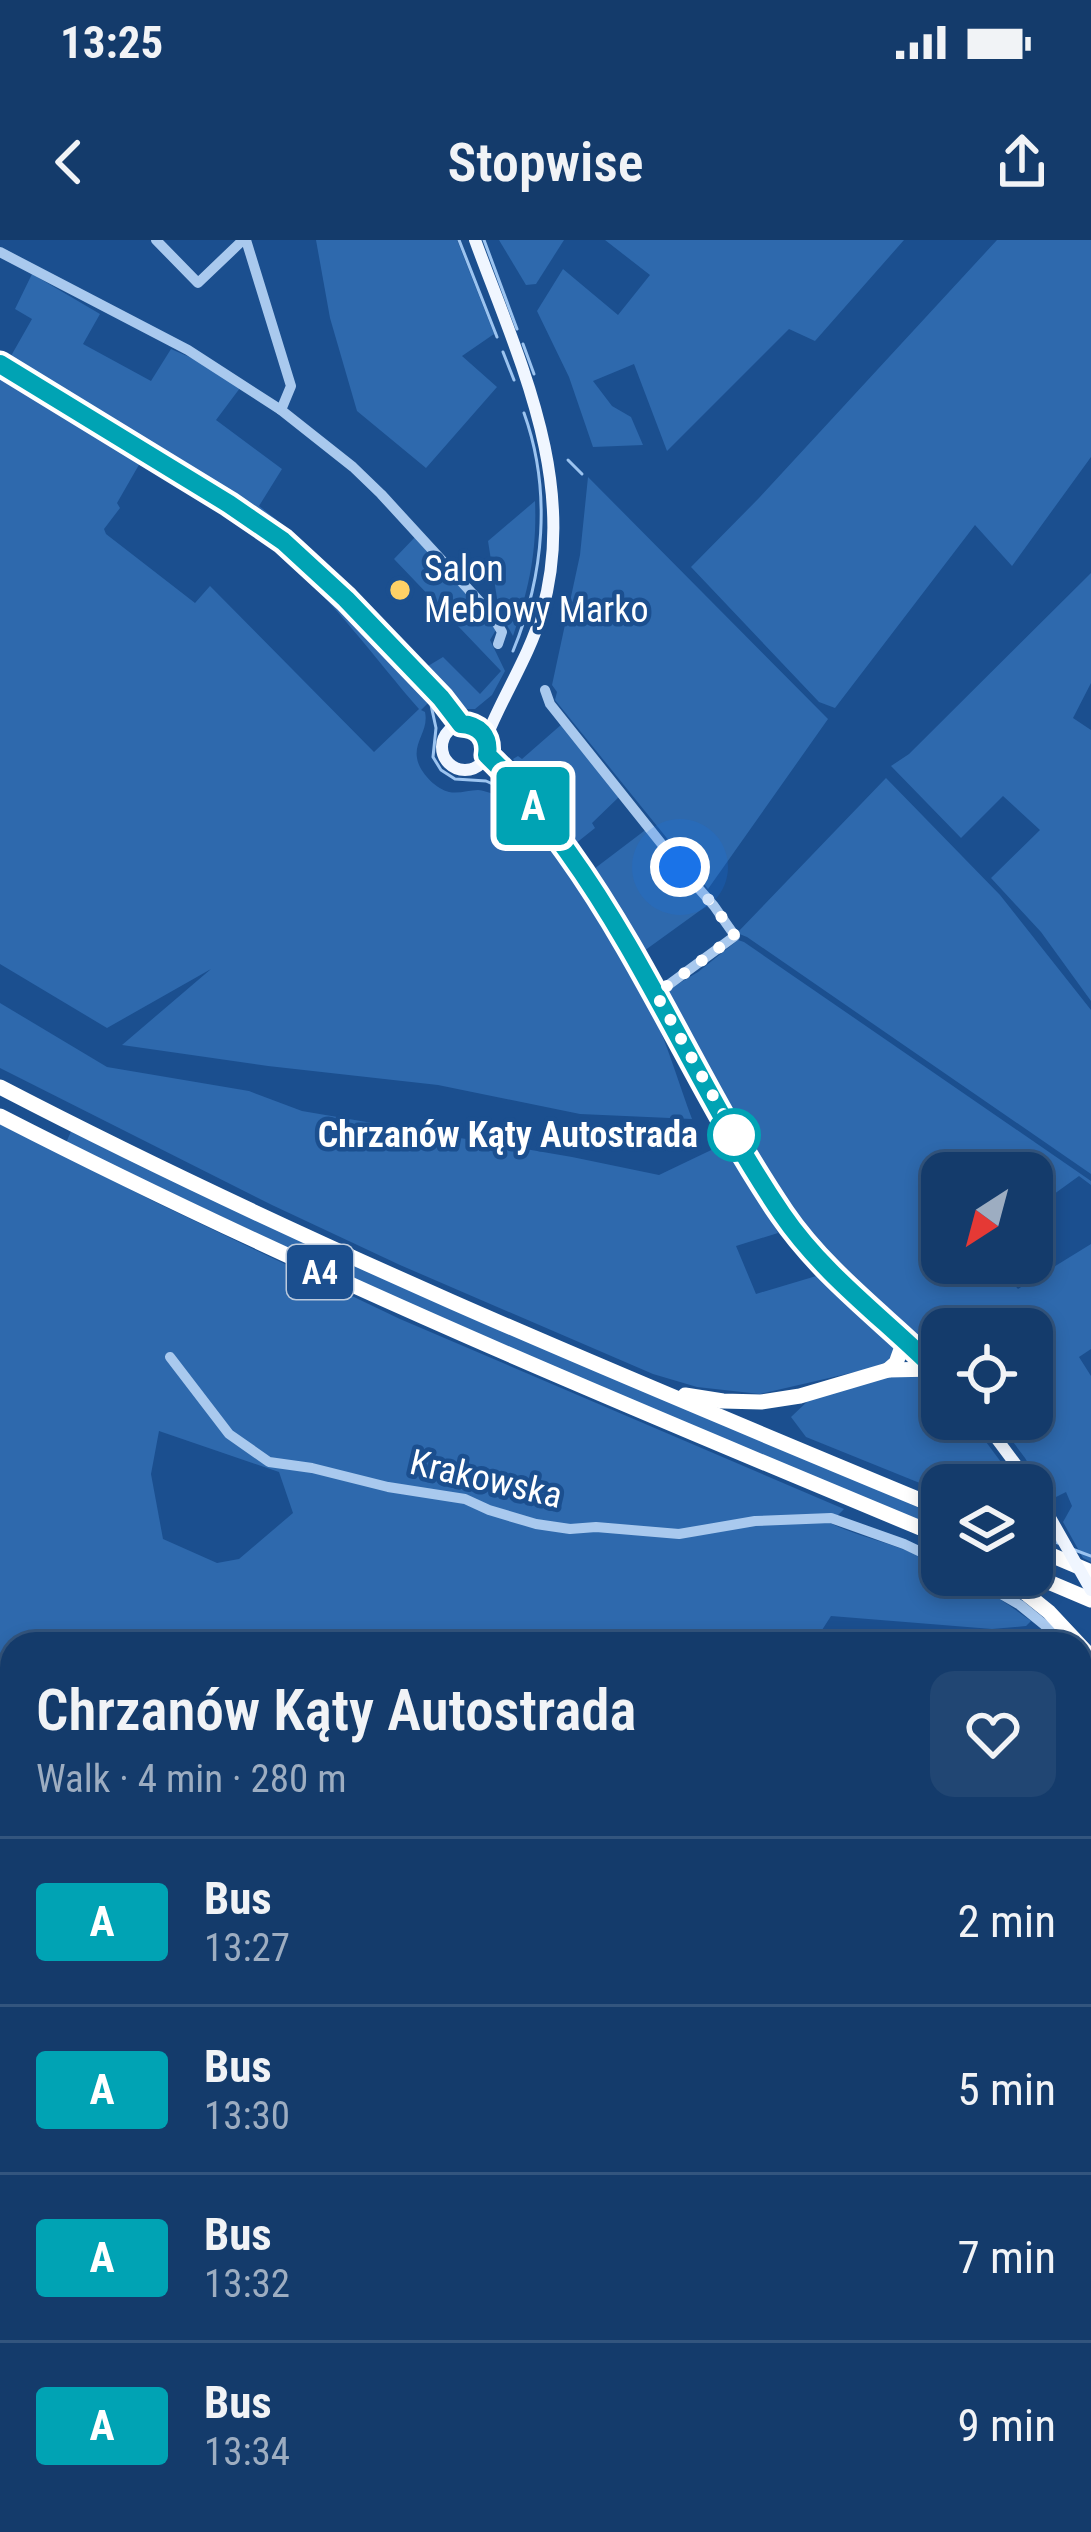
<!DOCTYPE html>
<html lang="en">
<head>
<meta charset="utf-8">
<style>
  body { margin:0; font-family:"Roboto Condensed",sans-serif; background:#214673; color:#f1f3f6; height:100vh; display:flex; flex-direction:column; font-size:45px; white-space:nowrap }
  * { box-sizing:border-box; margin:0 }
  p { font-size:39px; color:#9dadc1 }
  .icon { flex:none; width:66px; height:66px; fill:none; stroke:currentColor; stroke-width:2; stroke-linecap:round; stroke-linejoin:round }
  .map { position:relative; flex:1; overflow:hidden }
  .panel { position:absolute; left:0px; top:1392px; width:1092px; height:900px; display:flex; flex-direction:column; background:#143b6b; border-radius:36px 36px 0 0; box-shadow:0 6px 18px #0003,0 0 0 3px #33557e }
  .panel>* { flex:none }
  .badge { padding:0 24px; border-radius:9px; font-size:42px; line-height:78px }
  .needle { width:78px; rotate:216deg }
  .controls { position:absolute; left:921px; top:912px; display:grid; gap:24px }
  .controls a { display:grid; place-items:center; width:132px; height:132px; border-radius:24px; background:#143b6b; box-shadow:0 6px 18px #0003,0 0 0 3px #33557e; font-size:60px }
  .you { position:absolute; width:60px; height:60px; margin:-30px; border:9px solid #fff; border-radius:50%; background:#1a73e8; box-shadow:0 0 0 18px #1a73e833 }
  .map>.badge { position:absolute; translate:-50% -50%; box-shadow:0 0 0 6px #fff }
  .round { display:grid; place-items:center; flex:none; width:126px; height:126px; border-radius:24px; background:#214673 }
  .summary { display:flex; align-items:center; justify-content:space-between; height:204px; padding:0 36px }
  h1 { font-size:57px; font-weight:600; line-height:90px }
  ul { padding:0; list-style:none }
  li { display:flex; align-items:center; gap:36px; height:168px; padding:0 36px; border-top:3px solid #33557e }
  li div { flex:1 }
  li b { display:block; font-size:45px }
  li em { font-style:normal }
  li .badge { min-width:132px; font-weight:700; text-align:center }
  .status { display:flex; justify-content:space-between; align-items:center; height:84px; padding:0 60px; background:#143b6b; direction:ltr }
  .status svg { height:33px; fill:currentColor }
  header { display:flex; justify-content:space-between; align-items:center; height:156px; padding:0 36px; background:#143b6b; font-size:54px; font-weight:600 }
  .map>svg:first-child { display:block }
  .green { fill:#2e69ad; fill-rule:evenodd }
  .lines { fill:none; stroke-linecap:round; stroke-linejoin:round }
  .stream { stroke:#9cc4f0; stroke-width:3 }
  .minor { stroke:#a9c9ee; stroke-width:10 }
  .major { stroke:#f0f6ff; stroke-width:12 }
  .highway { stroke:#fff; stroke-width:15 }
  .major-bridge { stroke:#f0f6ff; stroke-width:12 }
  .line-casing { stroke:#fff; stroke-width:27 }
  .line { stroke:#00a3b4; stroke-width:18 }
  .walk { stroke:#fff; stroke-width:12; stroke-dasharray:0 21.6 }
  .poi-dot { fill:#ffd166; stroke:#1b4f8f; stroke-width:4.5 }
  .stop-dot { fill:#fff; stroke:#00a3b4; stroke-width:6 }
  .labels { text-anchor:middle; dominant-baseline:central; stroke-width:9; stroke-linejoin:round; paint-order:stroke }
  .shield { fill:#1b4f8f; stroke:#bbcadd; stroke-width:3 }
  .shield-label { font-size:33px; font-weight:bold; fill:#fff }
  .poi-label { font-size:36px; fill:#fff; stroke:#1b4f8f; text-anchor:start }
  .stop-label { font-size:36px; font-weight:bold; fill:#fff; stroke:#1b4f8f; text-anchor:end }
  .street-label { font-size:36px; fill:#fff; stroke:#1b4f8f }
</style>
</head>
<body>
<div class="status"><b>13:25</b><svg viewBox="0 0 49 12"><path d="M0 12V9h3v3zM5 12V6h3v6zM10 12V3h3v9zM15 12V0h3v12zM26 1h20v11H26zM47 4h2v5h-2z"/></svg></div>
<header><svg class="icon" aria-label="back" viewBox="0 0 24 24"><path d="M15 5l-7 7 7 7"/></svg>Stopwise<svg class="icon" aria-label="share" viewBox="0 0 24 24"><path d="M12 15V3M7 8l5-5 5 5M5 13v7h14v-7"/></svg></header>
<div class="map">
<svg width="1091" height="2292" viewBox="0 0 1091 2292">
  <rect width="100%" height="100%" fill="#1b4f8f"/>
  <!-- green -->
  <g class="green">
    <path d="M316 0H457L494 94 462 116 497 147 426 228 357 171 330 78Z"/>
    <path d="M499 0H564L536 44 526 45Z"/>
    <path d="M605 0H904L815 101 789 89 667 211 634 124 593 141 612 166 631 177 643 205 593 207 569 137 537 71 563 29 618 75 650 35Z"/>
    <path d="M997 0H1091V217L1012 326 975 285 835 468 819 462 691 327 759 258Z"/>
    <path d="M32 34 100 74 83 104 151 141 171 109 194 119 240 148 216 180 282 229 259 266 277 280 270 285 7 123 32 79 15 69Z"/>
    <path d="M0 128 141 215 140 223 117 263 120 268 104 289 106 294 195 363 210 346 374 512 419 469C375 419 334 360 282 317 243 282 194 257 150 229L151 226 156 224C193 247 231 270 266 295 322 336 389 404 431 460L421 470 425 472C429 490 414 501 417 518 419 532 436 549 449 552 459 554 469 550 478 550 488 551 497 556 506 559L510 553 516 557C564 622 611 686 646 758 665 796 677 839 692 879L580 874 438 845 268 826 122 805 211 729 107 788 0 724Z"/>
    <path d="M588 237 828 479 708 649 555 460 557 452 552 445 580 315Z"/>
    <path d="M535 261C537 313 529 347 513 396L499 371 488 301Z"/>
    <path d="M417 295 497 388 490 400 505 431 492 455 475 469H466L397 400 399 396 428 426 443 417 480 454 501 431 394 319Z"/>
    <path d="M1091 333V443L1073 478 1091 490V761L1041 692 991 638 1040 590 1003 556 961 598 891 526 909 514Z"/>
    <path d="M562 484 621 555 592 583 595 588 575 604 594 629 648 588 709 664 644 711 663 745 657 747 558 589 560 585 513 519 518 516 522 519Z"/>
    <path d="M886 538 1000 655 1091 770V934L747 697 737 693Z"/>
    <path d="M738 700 744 702 1091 941V945L1079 936 1032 970V933H942V1023H995L1018 1049 1091 1004V1109L1079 1117 1091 1136V1322L1083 1318 1063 1282 1072 1266 1066 1252 1050 1260 1025 1218 996 1179H1032V1089H942V1121C894 1079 839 1038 800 988 772 951 757 906 726 871L661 754 698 732Z"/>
    <path d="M0 763 107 827 249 851 302 871 572 917 659 935 728 902 768 962 769 975 778 993 736 1006 756 1054 823 1034 890 1100 894 1111 887 1122 868 1129 760 1154 697 1147 653 1134 400 1025 272 965 0 828Z"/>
    <path d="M0 882 153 961 400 1079 844 1269 830 1283C866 1300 907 1306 942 1327V1335C969 1335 1009 1365 1031 1381L1026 1386 992 1389 831 1376 813 1404H12V2267L0 2261ZM159 1191 279 1232 293 1273 239 1319 217 1323 163 1299 151 1234Z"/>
    <path d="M72 889 942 1275V1291L420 1070 66 903Z"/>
    <path d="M895 1134 926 1137 942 1153V1179H969L1018 1245H942V1252L806 1197 791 1177 812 1157Z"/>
    <path d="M1091 1544V2292H774L777 2280H1080V1547L1083 1551Z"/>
    <path d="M463 2280H672L693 2286 692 2292H501Z"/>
  </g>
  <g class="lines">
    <!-- stream -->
    <g class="stream">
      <path d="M459 0 497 97"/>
      <path d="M484 0 517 89"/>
      <path d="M523 104 534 134"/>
      <path d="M503 112 514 140"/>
      <path d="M0 132 19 144"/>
      <path d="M21 145 140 218"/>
      <path d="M568 220 582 234"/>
      <path d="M153 225 211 262"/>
      <path d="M215 264 274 304"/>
      <path d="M279 307 303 328"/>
      <path d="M309 334 344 368"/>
      <path d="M349 374 388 413"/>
      <path d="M513 411C544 336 552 251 524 173"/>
      <path d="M394 420 420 448 431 465 436 488 433 517 441 530 455 539 486 541 517 555 584 648"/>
      <path d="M609 686 701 851 707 869"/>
      <path d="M1032 1292 1058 1303"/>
      <path d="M1072 1309 1091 1316"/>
    </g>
    <!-- minor -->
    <g class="minor">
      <path d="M156 0 198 43 243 0"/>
      <path d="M246 0 291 146 281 170"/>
      <path d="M0 12 188 110 281 170 353 227 381 254 492 375 502 392 498 404"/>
      <path d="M545 450 550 464 680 627 714 666 735 696 656 754"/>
      <path d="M170 1117 229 1194 269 1222 312 1228 388 1247 465 1259 489 1270 536 1284 570 1289 596 1287 679 1294 755 1281 831 1278 904 1304 942 1322"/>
      <path d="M968 1335 1020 1365 1068 1404"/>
      <path d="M1080 1417 1091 1430"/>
      <path d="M0 2272 12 2278"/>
      <path d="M16 2280 42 2292"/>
      <path d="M224 2292 225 2280"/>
      <path d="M764 2292 766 2280"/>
    </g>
    <!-- major -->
    <g class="major">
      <path d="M475 0C519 120 579 242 542 372 529 417 503 455 486 498"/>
      <path d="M0 124 229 264 283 301 346 359 441 459 461 484"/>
      <circle cx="465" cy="507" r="23"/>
      <path d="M486 515C519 543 543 578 568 613 650 727 703 858 782 974 825 1037 889 1083 942 1137"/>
      <path d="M982 1179 1031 1245"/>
    </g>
    <!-- highway -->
    <g class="highway">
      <path d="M0 847C306 1006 624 1137 942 1269"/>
      <path d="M0 876C306 1033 624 1165 942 1297"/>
      <path d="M888 1130 896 1123 904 1101"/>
      <path d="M685 1155 723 1161 761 1162 800 1156 888 1130 935 1129"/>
      <path d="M1032 1307 1091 1332"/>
      <path d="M1003 1335 1049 1372 1091 1417"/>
      <path d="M1032 1335 1091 1360"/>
    </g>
    <!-- major-bridge -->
    <path class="major-bridge" d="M1044 1267 1091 1350"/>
  </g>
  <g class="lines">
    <!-- line casing -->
    <g class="line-casing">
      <path id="line" d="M0 124 229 264 283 301 346 359 441 458 461 484C479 485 490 496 487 515 518 544 543 577 568 612 650 726 703 858 782 974 825 1037 889 1082 942 1136"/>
    </g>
    <!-- line -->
    <use href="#line" class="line"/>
    <!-- walk -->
    <path class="walk" d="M680 627 714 666 735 696 656 754 740 904 734 895"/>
  </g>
  <!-- markers -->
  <circle class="poi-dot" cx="400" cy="350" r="12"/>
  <circle class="stop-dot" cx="734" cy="895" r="24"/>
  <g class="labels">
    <!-- shield labels -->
    <rect class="shield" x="287" y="1005" width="66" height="54" rx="9"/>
    <g class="shield-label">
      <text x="320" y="1032">A4</text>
    </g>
    <!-- poi labels -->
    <g class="poi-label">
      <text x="424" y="329">Salon<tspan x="424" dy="41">Meblowy Marko</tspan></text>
    </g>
    <!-- stop labels -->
    <g class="stop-label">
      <text x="698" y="895">Chrzanów Kąty Autostrada</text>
    </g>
    <!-- street labels -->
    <g class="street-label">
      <text transform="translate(486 1239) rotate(13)">Krakowska</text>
    </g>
  </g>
</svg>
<div class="controls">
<a><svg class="needle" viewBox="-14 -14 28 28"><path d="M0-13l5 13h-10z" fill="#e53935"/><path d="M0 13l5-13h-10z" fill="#9dadc1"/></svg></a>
<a><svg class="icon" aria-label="locate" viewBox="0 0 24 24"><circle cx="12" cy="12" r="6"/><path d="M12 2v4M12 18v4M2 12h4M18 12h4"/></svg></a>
<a><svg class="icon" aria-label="layers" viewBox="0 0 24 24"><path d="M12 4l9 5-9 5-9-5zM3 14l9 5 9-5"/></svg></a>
</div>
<div class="you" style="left:680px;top:627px"></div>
<b class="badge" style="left:533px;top:566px;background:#00a3b4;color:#fff">A</b>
<section class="panel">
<div class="summary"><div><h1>Chrzanów Kąty Autostrada</h1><p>Walk · 4 min · 280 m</p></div><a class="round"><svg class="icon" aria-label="heart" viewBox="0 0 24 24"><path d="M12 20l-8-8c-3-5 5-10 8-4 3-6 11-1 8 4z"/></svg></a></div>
<ul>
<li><span class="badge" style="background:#00a3b4;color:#fff">A</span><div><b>Bus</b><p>13:27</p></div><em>2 min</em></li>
<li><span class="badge" style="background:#00a3b4;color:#fff">A</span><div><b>Bus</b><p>13:30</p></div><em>5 min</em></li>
<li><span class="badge" style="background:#00a3b4;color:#fff">A</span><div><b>Bus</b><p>13:32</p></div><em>7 min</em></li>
<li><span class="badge" style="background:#00a3b4;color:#fff">A</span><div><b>Bus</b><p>13:34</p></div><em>9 min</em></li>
</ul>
</section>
</div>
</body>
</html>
